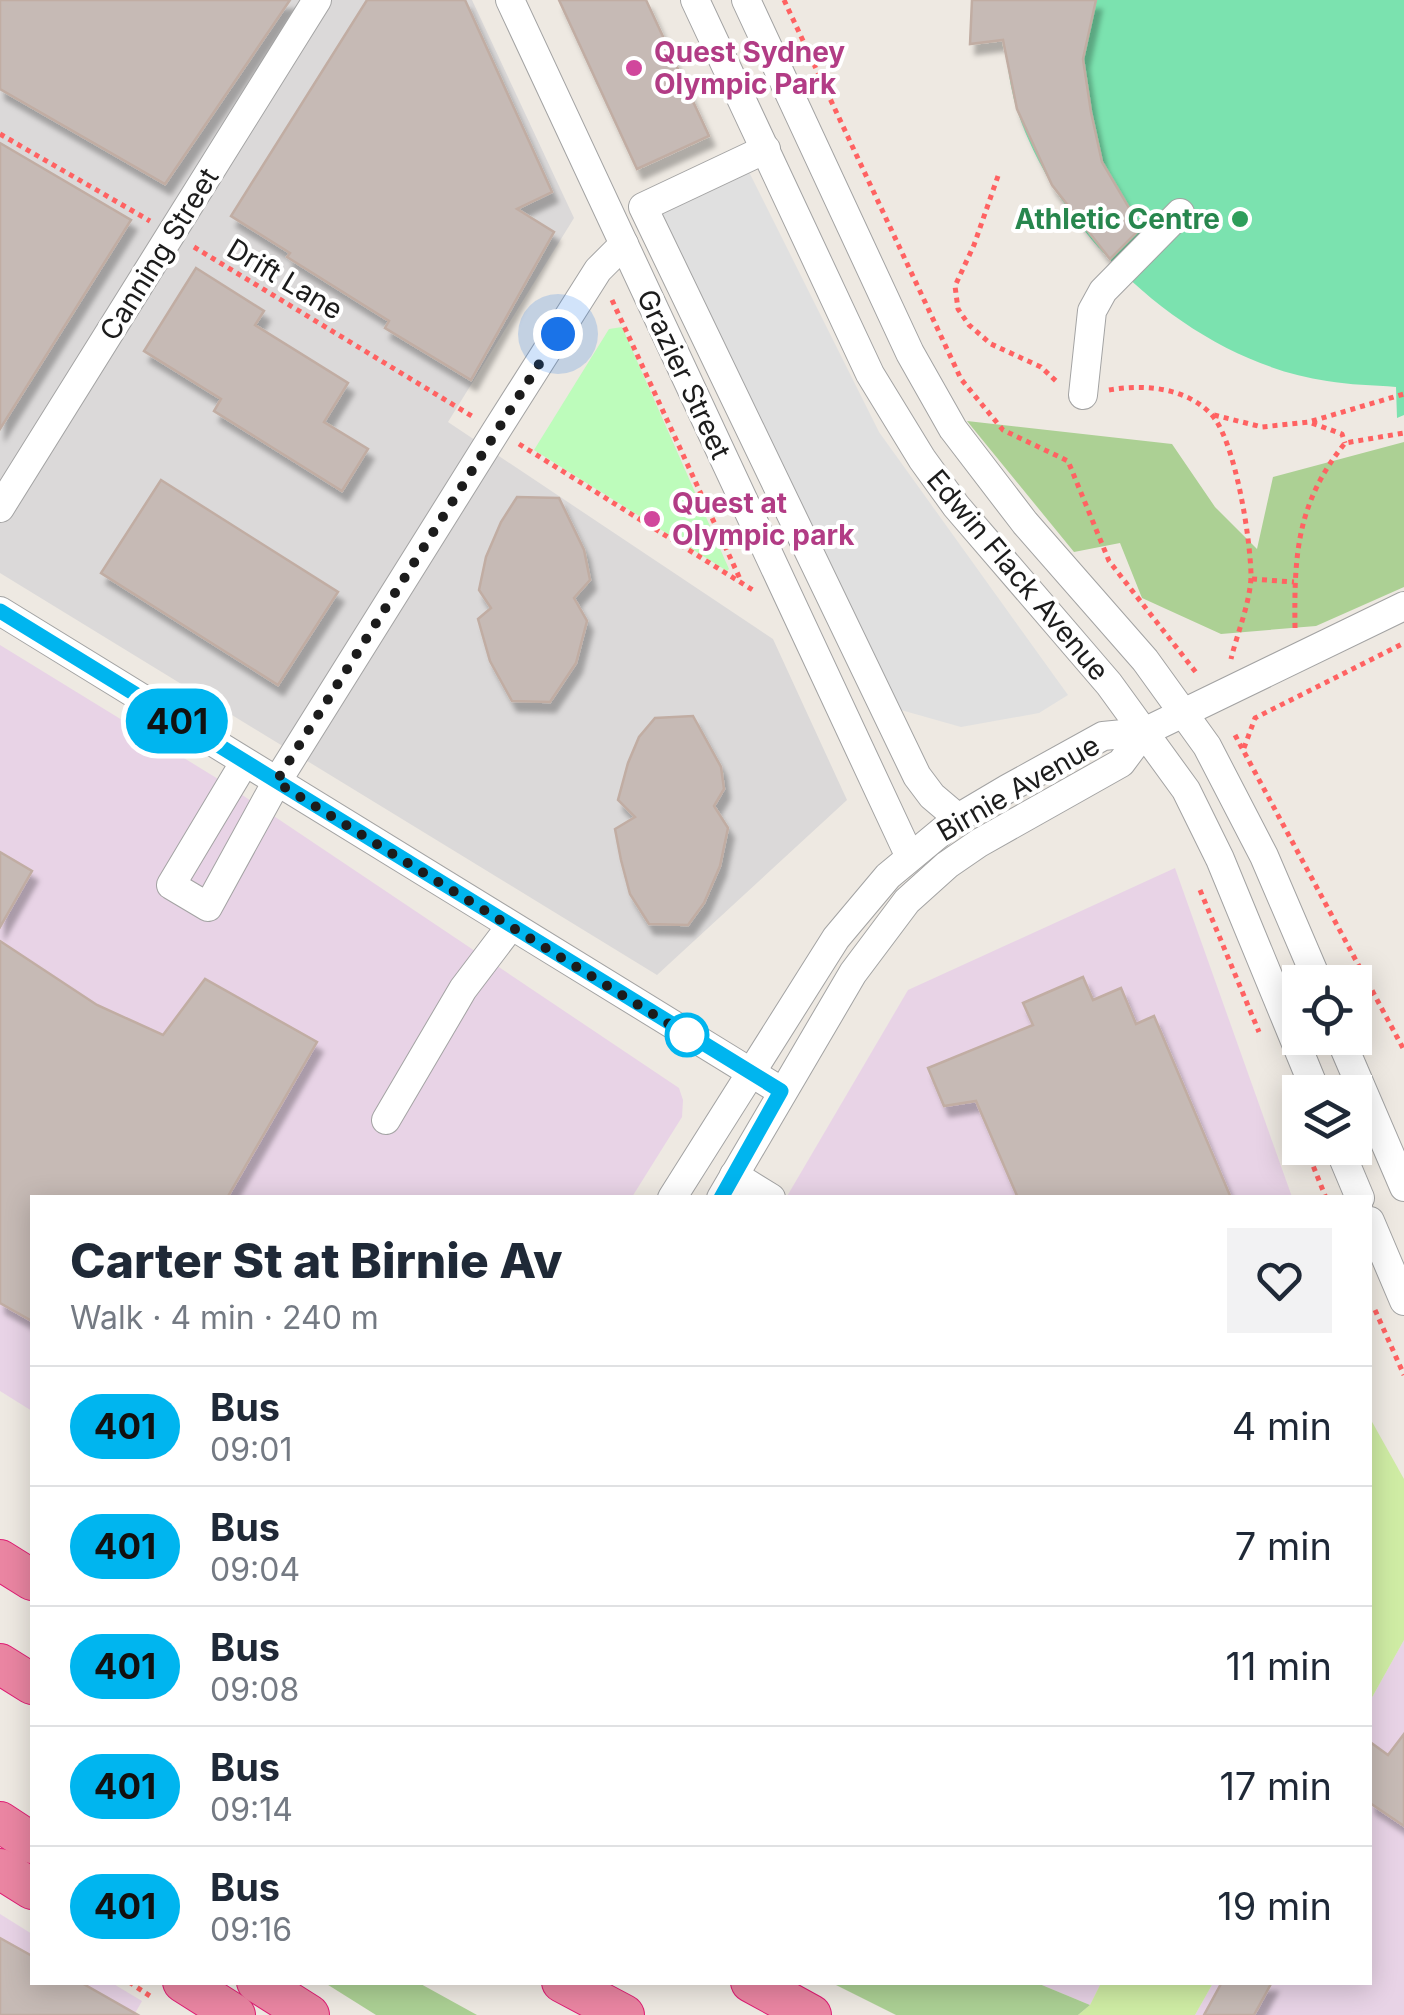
<!DOCTYPE html>
<html lang="en">
<head>
<meta charset="utf-8">
<style>
  body { margin:0; font-family:Inter,sans-serif; background:#f2f2f3; color:#1f2937; height:100vh; display:flex; flex-direction:column; font-size:38px; white-space:nowrap }
  * { box-sizing:border-box; margin:0 }
  p { font-size:32px; color:#747a83 }
  .icon { flex:none; width:55px; height:55px; fill:none; stroke:currentColor; stroke-width:2; stroke-linecap:round; stroke-linejoin:round }
  .map { position:relative; flex:1; overflow:hidden }
  .details { position:absolute; left:30px; top:1195px; width:1342px; height:790px; display:flex; flex-direction:column; background:#fff; border-radius:0px; box-shadow:0 5px 25px #0003 }
  .details>* { flex:none }
  .badge { padding:0 20px; border-radius:32px; font-size:35px; line-height:65px }
  .tools { position:absolute; left:1282px; top:965px; display:grid; gap:20px }
  .tools a { display:grid; place-items:center; width:90px; height:90px; border-radius:0px; background:#fff; box-shadow:0 5px 25px #0003; font-size:50px }
  .you { position:absolute; width:50px; height:50px; margin:-25px; border:8px solid #fff; border-radius:50%; background:#1a73e8; box-shadow:0 0 0 15px #1a73e833 }
  .map>.badge { position:absolute; translate:-50% -50%; box-shadow:0 0 0 5px #fff }
  .round { display:grid; place-items:center; flex:none; width:105px; height:105px; border-radius:0px; background:#f2f2f3 }
  .overview { display:flex; align-items:center; justify-content:space-between; height:170px; padding:0 40px }
  h1 { font-size:48px; font-weight:800; line-height:75px }
  ul { padding:0; list-style:none }
  li { display:flex; align-items:center; gap:30px; height:120px; padding:0 40px; border-top:2px solid #e0e1e3 }
  li div { flex:1 }
  li b { display:block; font-size:38px }
  li em { font-style:normal }
  li .badge { min-width:110px; font-weight:700; text-align:center }
  .map>svg:first-child { display:block }
  .residential { fill:#dbd9d9 }
  .industrial { fill:#e8d3e6 }
  .grass { fill:#cfeca4 }
  .forest { fill:#acd094 }
  .park { fill:#bdfcbb }
  .pitch { fill:#7be2af }
  .parking { fill:#e0e0e0 }
  .building { fill:#c6bab5; stroke:#c1ada3; stroke-width:2.5; filter:url(#shadow) }
  .lines { fill:none; stroke-linecap:round; stroke-linejoin:round }
  .minor-casing { stroke:#a3a3a3; stroke-width:30 }
  .highway-casing { stroke:#df1c73; stroke-width:42 }
  .path { stroke:#ff6262; stroke-width:5; stroke-dasharray:5 5; stroke-linecap:butt }
  .minor { stroke:#fff; stroke-width:28 }
  .highway { stroke:#ea85a2; stroke-width:40 }
  .line-casing { stroke:#fff; stroke-width:22 }
  .line { stroke:#00b5ef; stroke-width:15 }
  .walk { stroke:#1c1c1c; stroke-width:10; stroke-dasharray:0 18 }
  .hotel-dot { fill:#d1479c; stroke:#fff; stroke-width:4 }
  .leisure-dot { fill:#2e9e5b; stroke:#fff; stroke-width:4 }
  .stop-dot { fill:#fff; stroke:#00b5ef; stroke-width:5 }
  .labels { text-anchor:middle; dominant-baseline:central; stroke-width:8; stroke-linejoin:round; paint-order:stroke }
  .hotel-label { font-size:28px; font-weight:bold; fill:#b23c85; stroke:#fff; text-anchor:start }
  .leisure-label { font-size:28px; font-weight:bold; fill:#27864d; stroke:#fff; text-anchor:end }
  .street-label { font-size:28px; fill:#1c1c1c; stroke:#fff }
</style>
</head>
<body>
<div class="map">
<svg width="1404" height="2015" viewBox="0 0 1404 2015">
  <defs>
    <filter id="shadow"><feDropShadow dx="5.5" dy="10" stdDeviation="2.5" flood-color="#0004"/></filter>
  </defs>
  <rect width="100%" height="100%" fill="#eee9e2"/>
  <!-- residential -->
  <path class="residential" d="M0 0H472L574 218 448 422 773 639 847 800 657 975 0 573Z"/>
  <!-- industrial -->
  <g class="industrial">
    <path d="M0 645 223 782 679 1088 683 1100 682 1117 632 1197 32 1198V1411L0 1391Z"/>
    <path d="M1175 868 1292 1197 786 1198 908 990Z"/>
    <path d="M1404 1640V2015H1195L1213 1983 1370 1982V1701Z"/>
    <path d="M0 1914 32 1934V1982L112 1983 142 2001 134 2015H0Z"/>
    <path d="M1037 1983H1101L1090 2005Z"/>
  </g>
  <!-- grass -->
  <g class="grass">
    <path d="M1371 1420 1404 1479V1640L1370 1701Z"/>
    <path d="M1101 1983H1213L1195 2015H1078L1090 2005Z"/>
  </g>
  <!-- forest -->
  <g class="forest">
    <path d="M967 421 1172 444 1215 507 1257 549 1273 477 1404 442V587L1316 626 1221 634 1142 598 1120 543 1074 552Z"/>
    <path d="M325 1983H419L477 2015H376Z"/>
    <path d="M832 1983H1037L1090 2005 1078 2015H896Z"/>
  </g>
  <!-- park -->
  <path class="park" d="M622 327 729 569 727 571 534 450 609 329Z"/>
  <!-- pitch -->
  <path class="pitch" d="M1004 0H1404V415L1397 418 1396 387C1373 385 1350 385 1327 381 1192 361 1062 240 1018 113 1006 77 1005 38 1004 0Z"/>
  <!-- parking -->
  <path class="parking" d="M738 150 879 432 1068 695 1039 713 961 727 901 710 876 680 644 192Z"/>
  <!-- building -->
  <g class="building">
    <path d="M0 0H290L165 184 0 89Z"/>
    <path d="M367 0H465L552 192 517 209 554 232 471 380 385 328 389 321 287 257 290 253 231 216Z"/>
    <path d="M559 0H646L709 136 637 169Z"/>
    <path d="M972 0H1096L1083 59 1091 112 1102 162 1141 228 1110 259 1052 185 1017 109 1003 40 970 44Z"/>
    <path d="M0 143 131 220 0 429Z"/>
    <path d="M196 268 264 311 255 325 348 383 324 422 368 449 342 491 214 411 221 399 144 351Z"/>
    <path d="M161 480 338 592 278 685 101 573Z"/>
    <path d="M517 497 559 498 584 550 590 580 574 598 587 621 576 663 550 702 512 701 490 661 478 619 491 608 479 590 486 557 501 522Z"/>
    <path d="M693 716 721 767 724 789 714 806 728 828 720 866 704 903 688 925 649 924 630 894 621 860 615 829 635 817 618 800 628 763 639 737 655 718Z"/>
    <path d="M0 852 32 871 0 927Z"/>
    <path d="M0 941 97 1005 163 1035 205 979 317 1042 227 1198H32V1321L0 1303Z"/>
    <path d="M1083 977 1093 1000 1121 988 1136 1024 1154 1016 1231 1198H1018L976 1101 944 1106 928 1068 1033 1025 1023 1003Z"/>
    <path d="M1404 1734V1826L1370 1803V1742L1388 1755Z"/>
    <path d="M0 1938 32 1956V1982H80L138 2015H0Z"/>
    <path d="M1222 1982H1272L1254 2015H1204Z"/>
  </g>
  <g class="lines">
    <!-- minor casing -->
    <g class="minor-casing">
      <g id="minor">
        <path d="M510 0 909 855"/>
        <path d="M695 0 870 374 922 459 956 506 1109 684 1186 790 1220 859 1316 1092"/>
        <path d="M746 0 910 353 953 429 1025 523 1145 660 1207 746 1264 856 1318 982"/>
        <path d="M766 149 643 207 917 776 932 796 958 818"/>
        <path d="M1083 395 1092 311 1103 291 1180 213"/>
        <path d="M0 508 317 0"/>
        <path d="M0 611 781 1091"/>
        <path d="M244 763 171 885 208 907 276 783 496 431 598 270 624 244"/>
        <path d="M1340 1038 1404 1187"/>
        <path d="M386 1120 463 989 510 927"/>
        <path d="M1339 1148 1360 1198"/>
        <path d="M734 1175 771 1198"/>
        <path d="M672 1198 836 938 888 876 958 818 1007 789 1103 736 1144 732 1404 606"/>
        <path d="M721 1198 853 973 907 901 947 865 979 843 1121 763 1144 732"/>
        <path d="M1370 1221 1404 1301"/>
      </g>
    </g>
    <!-- highway casing -->
    <g class="highway-casing">
      <g id="highway">
        <path d="M0 1560 32 1580"/>
        <path d="M0 1664 32 1684"/>
        <path d="M0 1822 32 1843"/>
        <path d="M0 1869 32 1889"/>
        <path d="M183 1982 235 2015"/>
        <path d="M257 1982 309 2015"/>
        <path d="M562 1982 624 2015"/>
        <path d="M751 1982 811 2015"/>
      </g>
    </g>
    <!-- path -->
    <g class="path">
      <path d="M784 0 961 379 1003 430 1068 461 1109 561 1198 675"/>
      <path d="M0 134 150 221"/>
      <path d="M998 176 974 245 955 286 958 309 969 325 991 344 1041 367 1056 381"/>
      <path d="M194 247 475 418"/>
      <path d="M612 300 741 581"/>
      <path d="M1109 390C1143 384 1184 387 1210 413 1235 437 1251 541 1251 577 1250 603 1237 634 1231 659"/>
      <path d="M1214 415 1262 427 1309 422 1342 434 1345 443"/>
      <path d="M1312 421 1404 394"/>
      <path d="M519 444 756 592"/>
      <path d="M1252 579 1294 582"/>
      <path d="M1295 628C1294 554 1297 503 1345 443L1404 433"/>
      <path d="M1235 735 1404 1050"/>
      <path d="M1244 748 1255 718 1404 643"/>
      <path d="M1200 890 1259 1032"/>
      <path d="M1288 1102 1300 1132"/>
      <path d="M1306 1148 1326 1198"/>
      <path d="M1375 1310 1404 1375"/>
      <path d="M129 1982 153 1998"/>
    </g>
    <!-- minor -->
    <use href="#minor" class="minor"/>
    <!-- highway -->
    <use href="#highway" class="highway"/>
  </g>
  <g class="lines">
    <!-- line casing -->
    <g class="line-casing">
      <path id="line" d="M0 611 781 1091 721 1198"/>
    </g>
    <!-- line -->
    <use href="#line" class="line"/>
    <!-- walk -->
    <path class="walk" d="M558 334 276 782 687 1035"/>
  </g>
  <!-- markers -->
  <g class="hotel-dot">
    <circle cx="634" cy="68" r="10"/>
    <circle cx="652" cy="519" r="10"/>
  </g>
  <circle class="leisure-dot" cx="1240" cy="219" r="10"/>
  <circle class="stop-dot" cx="687" cy="1035" r="20"/>
  <g class="labels">
    <!-- hotel labels -->
    <g class="hotel-label">
      <text x="654" y="52">Quest Sydney<tspan x="654" dy="32">Olympic Park</tspan></text>
      <text x="672" y="503">Quest at<tspan x="672" dy="32">Olympic park</tspan></text>
    </g>
    <!-- leisure labels -->
    <g class="leisure-label">
      <text x="1220" y="219">Athletic Centre</text>
    </g>
    <!-- street labels -->
    <g class="street-label">
      <text transform="translate(159 254) rotate(-58)">Canning Street</text>
      <text transform="translate(285 279) rotate(31)">Drift Lane</text>
      <text transform="translate(684 374) rotate(65)">Grazier Street</text>
      <text transform="translate(1018 575) rotate(50)">Edwin Flack Avenue</text>
      <text transform="translate(1018 788) rotate(-30)">Birnie Avenue</text>
    </g>
  </g>
</svg>
<div class="tools">
<a><svg class="icon" aria-label="locate" viewBox="0 0 24 24"><circle cx="12" cy="12" r="6"/><path d="M12 2v4M12 18v4M2 12h4M18 12h4"/></svg></a>
<a><svg class="icon" aria-label="layers" viewBox="0 0 24 24"><path d="M12 4l9 5-9 5-9-5zM3 14l9 5 9-5"/></svg></a>
</div>
<div class="you" style="left:558px;top:334px"></div>
<b class="badge" style="left:177px;top:721px;background:#00b5ef;color:#111">401</b>
<section class="details">
<div class="overview"><div><h1>Carter St at Birnie Av</h1><p>Walk · 4 min · 240 m</p></div><a class="round"><svg class="icon" aria-label="heart" viewBox="0 0 24 24"><path d="M12 20l-8-8c-3-5 5-10 8-4 3-6 11-1 8 4z"/></svg></a></div>
<ul>
<li><span class="badge" style="background:#00b5ef;color:#111">401</span><div><b>Bus</b><p>09:01</p></div><em>4 min</em></li>
<li><span class="badge" style="background:#00b5ef;color:#111">401</span><div><b>Bus</b><p>09:04</p></div><em>7 min</em></li>
<li><span class="badge" style="background:#00b5ef;color:#111">401</span><div><b>Bus</b><p>09:08</p></div><em>11 min</em></li>
<li><span class="badge" style="background:#00b5ef;color:#111">401</span><div><b>Bus</b><p>09:14</p></div><em>17 min</em></li>
<li><span class="badge" style="background:#00b5ef;color:#111">401</span><div><b>Bus</b><p>09:16</p></div><em>19 min</em></li>
</ul>
</section>
</div>
</body>
</html>
